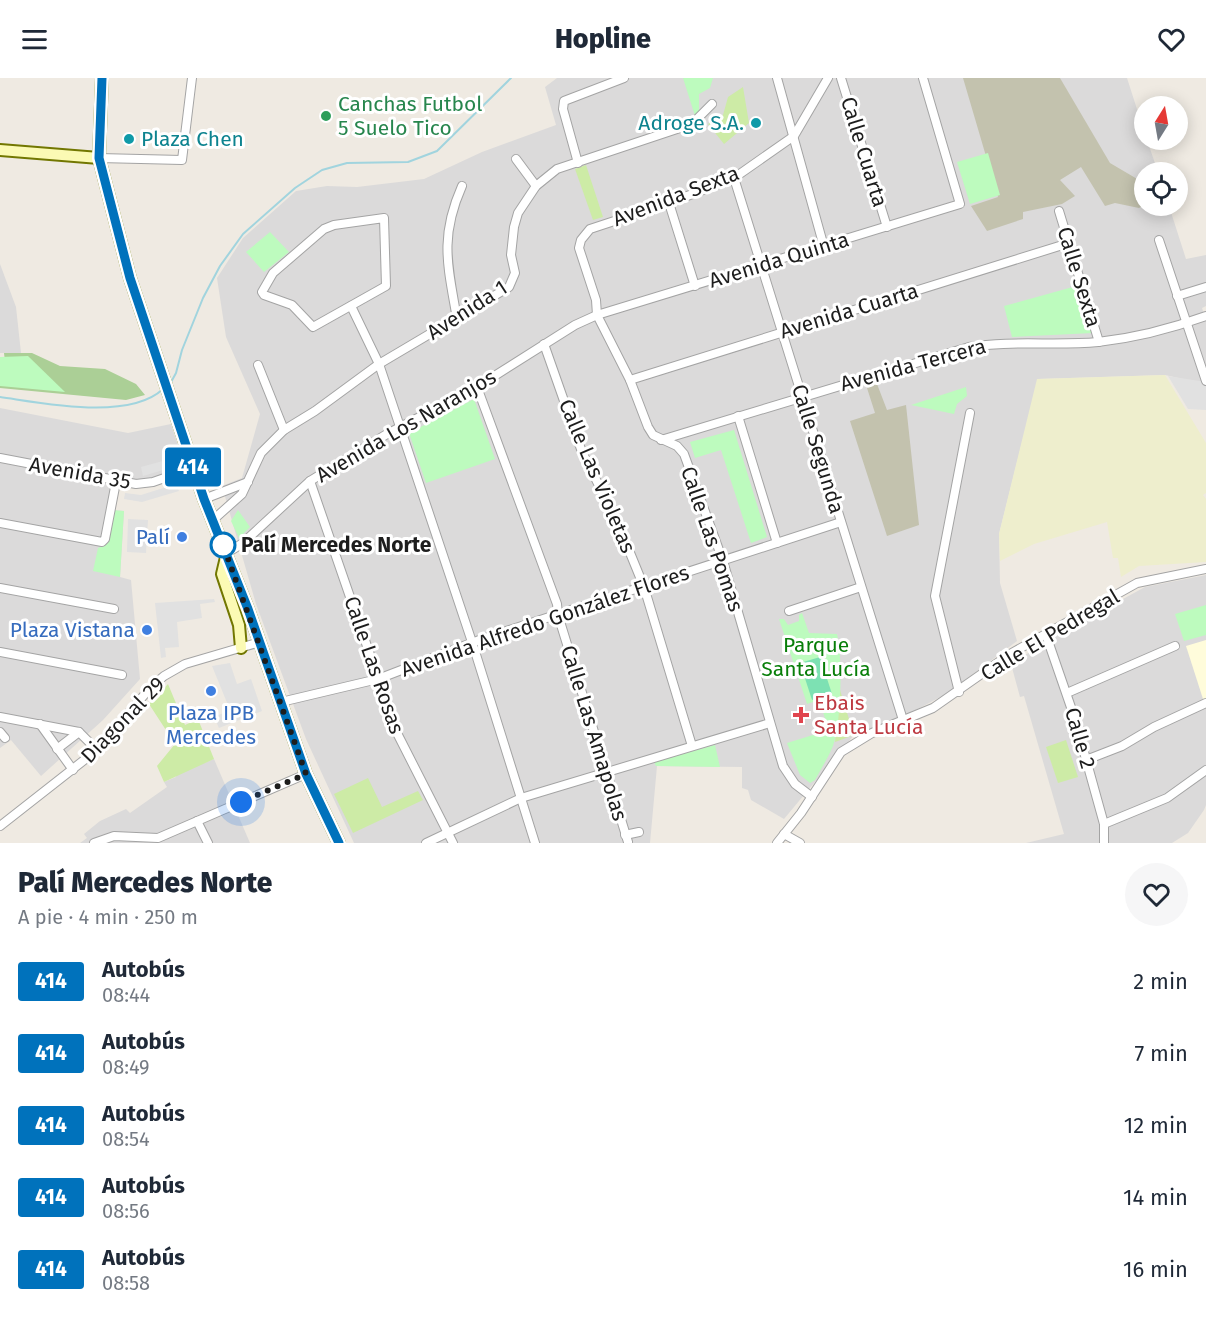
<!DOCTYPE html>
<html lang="es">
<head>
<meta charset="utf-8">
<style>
  body { margin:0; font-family:"Fira Sans",sans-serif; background:#f6f6f7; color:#1f2937; height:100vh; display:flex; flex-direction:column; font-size:22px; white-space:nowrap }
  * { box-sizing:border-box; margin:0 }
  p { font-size:20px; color:#747a83 }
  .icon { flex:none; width:33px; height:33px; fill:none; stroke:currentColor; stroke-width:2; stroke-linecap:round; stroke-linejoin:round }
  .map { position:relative; height:765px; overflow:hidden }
  .sheet { display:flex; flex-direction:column; background:#fff; flex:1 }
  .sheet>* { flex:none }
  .badge { padding:0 12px; border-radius:4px; font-size:21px; line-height:39px }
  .needle { width:39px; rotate:11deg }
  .buttons { position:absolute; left:1134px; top:18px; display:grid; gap:12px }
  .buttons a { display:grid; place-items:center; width:54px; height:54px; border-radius:50%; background:#fff; box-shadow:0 3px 15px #0003; font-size:30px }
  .you { position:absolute; width:30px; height:30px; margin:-15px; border:4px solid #fff; border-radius:50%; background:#1a73e8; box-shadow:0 0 0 9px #1a73e833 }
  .map>.badge { position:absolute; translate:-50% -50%; box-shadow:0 0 0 3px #fff }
  .round { display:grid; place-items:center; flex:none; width:63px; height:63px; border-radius:32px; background:#f6f6f7 }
  .summary { display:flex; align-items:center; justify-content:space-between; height:102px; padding:0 18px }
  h1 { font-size:28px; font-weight:800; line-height:45px }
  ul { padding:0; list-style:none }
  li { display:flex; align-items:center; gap:18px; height:72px; padding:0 18px }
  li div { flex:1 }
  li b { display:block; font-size:22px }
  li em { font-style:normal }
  li .badge { min-width:66px; font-weight:700; text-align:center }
  header { display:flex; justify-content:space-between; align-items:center; height:78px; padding:0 18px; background:#fff; font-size:27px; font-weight:800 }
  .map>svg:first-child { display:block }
  .residential { fill:#dbdada }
  .education { fill:#fffcdb }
  .construction { fill:#c3c2ae }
  .farmland { fill:#eeeecd }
  .grass { fill:#cdeba6 }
  .forest { fill:#abcf96 }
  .park { fill:#bdfbbe }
  .pitch { fill:#7de1b3 }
  .parking { fill:#e1e1e1 }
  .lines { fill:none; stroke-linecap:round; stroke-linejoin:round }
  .stream { stroke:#a1d4de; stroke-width:2 }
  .minor-casing { stroke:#a4a4a4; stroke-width:10 }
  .secondary-casing { stroke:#727701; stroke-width:14 }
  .minor { stroke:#fff; stroke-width:8 }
  .secondary { stroke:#fbfab4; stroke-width:10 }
  .line-casing { stroke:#fff; stroke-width:14 }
  .line { stroke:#0072bc; stroke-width:9 }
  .walk { stroke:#1d1d1d; stroke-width:6; stroke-dasharray:0 10.8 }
  .leisure-dot { fill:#2e9e5b; stroke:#fff; stroke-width:2 }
  .culture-dot { fill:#0f9aa8; stroke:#fff; stroke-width:2 }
  .shop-dot { fill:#3f7fe0; stroke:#fff; stroke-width:2 }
  .stop-dot { fill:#fff; stroke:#0072bc; stroke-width:3 }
  .health-dot { fill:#e0444e; stroke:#fff; stroke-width:2 }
  .labels { text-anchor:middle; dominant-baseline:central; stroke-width:6; stroke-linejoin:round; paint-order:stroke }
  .leisure-label { font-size:21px; fill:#27864d; stroke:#fff; text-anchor:start }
  .culture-label { font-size:21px; fill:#0d838f; stroke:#fff; text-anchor:end }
  .street-label { font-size:21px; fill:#1d1d1d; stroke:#fff }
  .shop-label { font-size:21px; fill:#366cbe; stroke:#fff; text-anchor:end }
  .stop-label { font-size:21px; font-weight:bold; fill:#1d1d1d; stroke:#fff; text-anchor:start }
  .park-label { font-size:21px; fill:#087e09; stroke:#fff }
  .health-label { font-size:21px; fill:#be3a42; stroke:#fff; text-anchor:start }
</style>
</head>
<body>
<header><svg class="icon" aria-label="menu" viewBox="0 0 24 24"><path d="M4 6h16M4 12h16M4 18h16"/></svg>Hopline<svg class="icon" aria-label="heart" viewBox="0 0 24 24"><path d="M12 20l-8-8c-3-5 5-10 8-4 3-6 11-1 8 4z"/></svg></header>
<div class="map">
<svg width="1206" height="765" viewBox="0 0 1206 765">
  <rect width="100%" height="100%" fill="#efeae2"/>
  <!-- residential -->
  <g class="residential">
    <path d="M557 0H1127L1144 53V62H1147L1158 94H1144V128H1169L1186 181 1206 177V228L1202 230 1206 242V306L1165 297 1038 301 999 456 1000 505 1017 563 948 615 912 634 854 657 784 741 751 722 748 712 742 710V689L657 688 650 765H354L306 661 256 526 222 408 242 400 260 336 226 259 217 200 243 160 296 113 327 108 357 109 424 101 482 74 556 47 545 9Z"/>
    <path d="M0 186 16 229 21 275H0Z"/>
    <path d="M0 330 128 355 171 346 188 397 151 409 118 411 113 432 124 433 120 499 131 502 140 601 103 642 41 698 11 662 0 670Z"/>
    <path d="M1206 497V727L1204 732 1188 755 1172 765H1026L1064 756 1024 618 1020 619 1011 586 1057 557 1145 509Z"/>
    <path d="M214 681 250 765H80L87 760 84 756 100 743 126 731 130 735 167 709 164 704 176 699V696Z"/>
  </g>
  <!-- education -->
  <path class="education" d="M1206 562V621H1203L1186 568Z"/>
  <!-- construction -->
  <g class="construction">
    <path d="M963 0H1060L1110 85 1144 105V127L1139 130 1115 125 1105 128 1081 89 1060 102 1075 118 1062 126 1023 134V141L987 153 971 128 998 119Z"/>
    <path d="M877 306 887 332 906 327 919 447 887 458 850 343 875 335 867 310Z"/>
  </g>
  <!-- farmland -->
  <path class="farmland" d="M1165 297 1206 365V415L1203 417 1206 421V484L1139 488 1121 499 1118 480H1113L1107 444 1034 466 1000 483 999 456 1037 301Z"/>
  <!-- grass -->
  <g class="grass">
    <path d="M743 9 749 45 724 66 708 46 723 37 728 19Z"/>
    <path d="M586 87 603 139 593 142 575 91Z"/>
    <path d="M168 606 185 647 198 641 214 681 164 704 157 688 175 666 149 626Z"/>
    <path d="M840 612 854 657 835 664Z"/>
    <path d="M1066 662 1078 699 1058 705 1046 669Z"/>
    <path d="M368 700 382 729 418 713 423 722 353 755 334 716Z"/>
  </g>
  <!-- forest -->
  <path class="forest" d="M4 275H32L60 288 105 291 136 306 145 317 126 322 0 310V294L6 292Z"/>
  <!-- park -->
  <g class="park">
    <path d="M683 0H713L710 10 699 16V37L695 38Z"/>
    <path d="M988 75 1000 117 970 126 957 84Z"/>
    <path d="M270 154 289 174 264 194 246 174Z"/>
    <path d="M1080 207 1093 255 1012 259 1004 228Z"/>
    <path d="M28 278 65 314 0 308V279Z"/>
    <path d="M966 309 967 318 957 326 954 336 911 327Z"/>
    <path d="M474 321 495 381 426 405 409 355Z"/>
    <path d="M734 352 767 459 751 465 721 372 695 380 690 364Z"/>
    <path d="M112 432 124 433 120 499 93 493 98 470 105 467Z"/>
    <path d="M238 432 250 449 239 460 231 443Z"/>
    <path d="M1206 527V557L1184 563 1175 536Z"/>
    <path d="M802 535 809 555 837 556C843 579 841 647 833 668 828 680 821 691 815 702L810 705 800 697 787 665 829 652 819 622 807 626 779 541H784L788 547 799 543V537Z"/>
    <path d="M715 667 720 689 656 688 654 684Z"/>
  </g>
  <!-- pitch -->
  <path class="pitch" d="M820 579 832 616 812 622 800 585Z"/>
  <!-- parking -->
  <g class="parking">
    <path d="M1168 298 1206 304V332L1188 331Z"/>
    <path d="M170 381 173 389 143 398 141 389Z"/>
    <path d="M176 406 179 413 142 424 124 421 125 415 141 417Z"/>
    <path d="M128 441 148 442 146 475 127 474Z"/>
    <path d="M214 521 215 524 200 526 202 540 177 544 179 569 165 570 166 579 161 580 155 525Z"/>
    <path d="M230 585 237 606 251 601 262 633 219 650 214 639 230 632 212 588Z"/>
  </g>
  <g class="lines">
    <!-- stream -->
    <g class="stream">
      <path d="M170 306 176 295 182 272 203 220 220 188 243 156 295 110 322 92 347 85 408 84 437 73 511 0"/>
      <path d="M0 319C43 325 129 343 163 311"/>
    </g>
    <!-- minor casing -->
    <g class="minor-casing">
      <g id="minor">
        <path d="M777 0 824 169"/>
        <path d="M841 0 887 149"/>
        <path d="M99 80 182 82 192 0"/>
        <path d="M516 81 536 108"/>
        <path d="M578 85 563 31 564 23 624 0"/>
        <path d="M734 100 903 642"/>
        <path d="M669 125 695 208"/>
        <path d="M1059 133 1099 264"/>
        <path d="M384 140 386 208 313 249 292 227 264 217 262 214 273 195 324 151 334 147Z"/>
        <path d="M1159 162 1206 303"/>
        <path d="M1177 218 1206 209"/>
        <path d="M351 228 379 286 473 567 535 765"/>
        <path d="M457 241C448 188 439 160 462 108"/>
        <path d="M544 266 582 374 617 443 644 509 692 668"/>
        <path d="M258 287 284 352"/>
        <path d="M630 302 1069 165"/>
        <path d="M477 309 557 526 558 537 628 764"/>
        <path d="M738 338 777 465"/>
        <path d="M661 362 969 269C1012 262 1056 268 1098 264 1134 260 1173 250 1206 238"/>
        <path d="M0 380 136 406 153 404 193 390"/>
        <path d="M310 403 397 655 453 765"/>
        <path d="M204 421 248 404"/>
        <path d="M213 442 242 416 261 375 284 352 315 333 379 286 509 209 515 195 511 177 514 149 518 135 536 108 557 91 692 46 712 26"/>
        <path d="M0 445 102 464 105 461 116 404"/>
        <path d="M227 475 243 465 310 403 387 356 477 309 575 247 597 237 960 126 923 0"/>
        <path d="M0 510 114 531"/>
        <path d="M789 533 861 509"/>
        <path d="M1046 557 1074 638 1104 746V765"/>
        <path d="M0 574 122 597"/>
        <path d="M959 614 935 518 970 335"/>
        <path d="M1067 615 1175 568"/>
        <path d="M281 624 378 601 482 561 841 444"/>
        <path d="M0 639 79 654 97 672"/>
        <path d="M40 646 73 692"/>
        <path d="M0 654 5 660"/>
        <path d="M57 671 79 654"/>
        <path d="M1086 682 1122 668 1154 649 1206 625"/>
        <path d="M812 719 795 706 783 688 723 483 684 376 677 368 653 357 648 349 630 302 597 237 596 222 579 170 581 162 590 151 669 125 734 100 794 58 828 0"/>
        <path d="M197 743 208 765"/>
        <path d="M1104 746 1167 720 1206 692"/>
        <path d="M0 748 97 672 151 609 164 598 185 586 260 564"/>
        <path d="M784 756 800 765"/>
        <path d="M625 757 639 754"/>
        <path d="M94 765 114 758 158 760 306 696"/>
        <path d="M426 765 521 720 770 645"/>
        <path d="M777 765 801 735 841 674 872 655 933 630 1010 576 1137 505 1206 491"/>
      </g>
    </g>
    <!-- secondary casing -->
    <g class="secondary-casing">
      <g id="secondary">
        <path d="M102 0 99 80 130 200 204 421 248 531 306 696 339 765"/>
        <path d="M0 72 99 80"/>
        <path d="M227 475 222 496 239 547 241 570"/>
      </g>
    </g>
    <!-- minor -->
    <use href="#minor" class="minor"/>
    <!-- secondary -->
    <use href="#secondary" class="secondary"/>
  </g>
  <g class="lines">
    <!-- line casing -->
    <g class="line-casing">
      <path id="line" d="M102 0 99 80 130 200 204 421 248 531 306 696 339 765"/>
    </g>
    <!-- line -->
    <use href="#line" class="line"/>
    <!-- walk -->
    <path class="walk" d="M223 467 222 464 306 696 241 724"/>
  </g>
  <!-- markers -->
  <circle class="leisure-dot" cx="326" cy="38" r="6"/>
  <g class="culture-dot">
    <circle cx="756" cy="45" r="6"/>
    <circle cx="129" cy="61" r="6"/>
  </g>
  <g class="shop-dot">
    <circle cx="182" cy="459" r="6"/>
    <circle cx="147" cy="552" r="6"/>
    <circle cx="211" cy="613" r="6"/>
  </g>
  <circle class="stop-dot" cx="223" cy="467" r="12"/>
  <path class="health-dot" d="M798 628h6v6h6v6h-6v6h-6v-6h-6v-6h6z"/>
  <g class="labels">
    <!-- leisure labels -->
    <g class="leisure-label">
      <text x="338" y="26">Canchas Futbol<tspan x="338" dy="24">5 Suelo Tico</tspan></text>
    </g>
    <!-- culture labels -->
    <g class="culture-label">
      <text x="744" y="45">Adroge S.A.</text>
      <text x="141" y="61" text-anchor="start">Plaza Chen</text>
    </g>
    <!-- street labels -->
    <g class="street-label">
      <text transform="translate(864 74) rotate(73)">Calle Cuarta</text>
      <text transform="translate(676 118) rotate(-21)">Avenida Sexta</text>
      <text transform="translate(779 182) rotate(-17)">Avenida Quinta</text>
      <text transform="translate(1079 199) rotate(73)">Calle Sexta</text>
      <text transform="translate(467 232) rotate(-33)">Avenida 1</text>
      <text transform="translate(849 233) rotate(-17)">Avenida Cuarta</text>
      <text transform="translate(913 287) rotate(-15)">Avenida Tercera</text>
      <text transform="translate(406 348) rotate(-30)">Avenida Los Naranjos</text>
      <text transform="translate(818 371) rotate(73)">Calle Segunda</text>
      <text transform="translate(80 395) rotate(10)">Avenida 35</text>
      <text transform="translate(597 398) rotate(67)">Calle Las Violetas</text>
      <text transform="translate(712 461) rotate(71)">Calle Las Pomas</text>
      <text transform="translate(545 543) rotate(-19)">Avenida Alfredo González Flores</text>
      <text transform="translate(1050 557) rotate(-31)">Calle El Pedregal</text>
      <text transform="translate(374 587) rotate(71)">Calle Las Rosas</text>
      <text transform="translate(123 642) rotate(-46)">Diagonal 29</text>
      <text transform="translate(594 655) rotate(73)">Calle Las Amapolas</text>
      <text transform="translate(1080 660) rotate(74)">Calle 2</text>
    </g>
    <!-- shop labels -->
    <g class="shop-label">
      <text x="170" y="459">Palí</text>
      <text x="135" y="552">Plaza Vistana</text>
      <text x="211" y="635" text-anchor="middle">Plaza IPB<tspan x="211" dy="24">Mercedes</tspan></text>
    </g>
    <!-- stop labels -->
    <g class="stop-label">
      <text x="241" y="467">Palí Mercedes Norte</text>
    </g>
    <!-- park labels -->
    <g class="park-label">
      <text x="816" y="567">Parque<tspan x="816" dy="24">Santa Lucía</tspan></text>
    </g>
    <!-- health labels -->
    <g class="health-label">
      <text x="814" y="625">Ebais<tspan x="814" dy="24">Santa Lucía</tspan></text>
    </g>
  </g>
</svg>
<div class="buttons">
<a><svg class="needle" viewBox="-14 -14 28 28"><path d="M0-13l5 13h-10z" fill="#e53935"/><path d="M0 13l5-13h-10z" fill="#747a83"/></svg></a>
<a><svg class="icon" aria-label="locate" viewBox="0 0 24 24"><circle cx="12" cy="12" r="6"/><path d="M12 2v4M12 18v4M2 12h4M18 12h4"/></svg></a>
</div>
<div class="you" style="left:241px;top:724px"></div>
<b class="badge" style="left:193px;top:389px;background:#0072bc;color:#fff">414</b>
</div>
<section class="sheet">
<div class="summary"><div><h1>Palí Mercedes Norte</h1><p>A pie · 4 min · 250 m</p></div><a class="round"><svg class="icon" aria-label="heart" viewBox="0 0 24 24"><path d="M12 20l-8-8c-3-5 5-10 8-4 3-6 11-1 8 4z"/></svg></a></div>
<ul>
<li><span class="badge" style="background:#0072bc;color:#fff">414</span><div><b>Autobús</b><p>08:44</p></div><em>2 min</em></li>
<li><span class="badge" style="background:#0072bc;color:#fff">414</span><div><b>Autobús</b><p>08:49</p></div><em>7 min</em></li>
<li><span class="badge" style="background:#0072bc;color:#fff">414</span><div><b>Autobús</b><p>08:54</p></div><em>12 min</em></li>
<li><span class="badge" style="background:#0072bc;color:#fff">414</span><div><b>Autobús</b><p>08:56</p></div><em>14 min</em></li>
<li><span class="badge" style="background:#0072bc;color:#fff">414</span><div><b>Autobús</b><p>08:58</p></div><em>16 min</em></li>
</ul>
</section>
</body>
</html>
